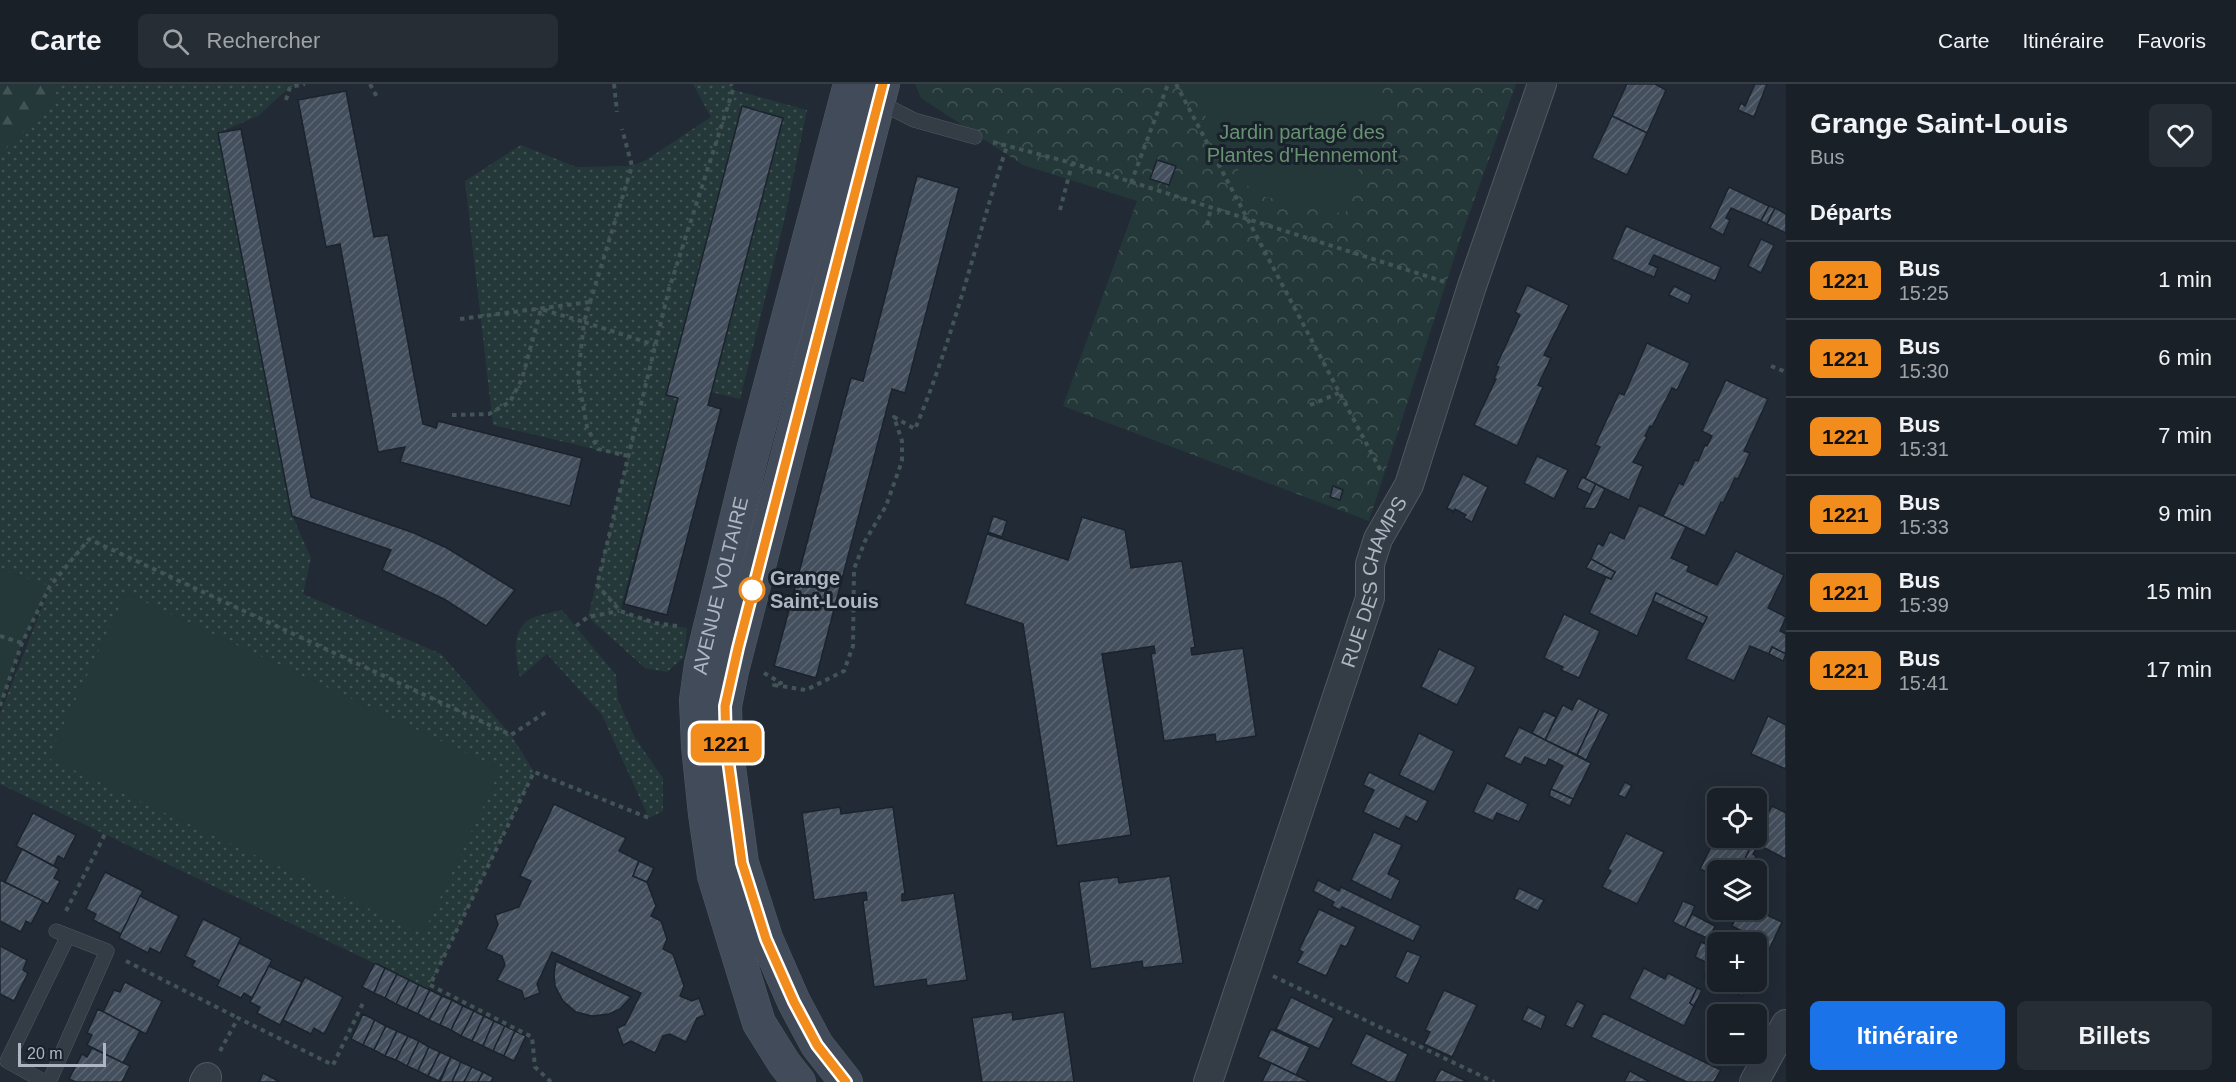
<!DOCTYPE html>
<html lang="fr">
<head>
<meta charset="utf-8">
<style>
  body { margin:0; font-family:Helvetica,sans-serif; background:#262d34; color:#f1f3f6; height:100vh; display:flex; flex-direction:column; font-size:22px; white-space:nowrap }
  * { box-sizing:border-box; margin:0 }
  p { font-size:20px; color:#9fa3a8 }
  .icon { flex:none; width:33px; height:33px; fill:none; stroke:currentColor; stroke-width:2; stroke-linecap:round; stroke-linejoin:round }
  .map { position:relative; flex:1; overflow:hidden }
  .sheet { display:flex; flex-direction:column; background:#192028; width:450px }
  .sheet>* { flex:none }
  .badge { padding:0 12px; border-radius:9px; font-size:21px; line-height:39px }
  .tools { position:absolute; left:1707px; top:704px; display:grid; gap:12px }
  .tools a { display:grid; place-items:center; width:60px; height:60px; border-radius:9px; background:#192028; box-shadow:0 6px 24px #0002,0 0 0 2px #373e45; font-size:30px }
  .scale { position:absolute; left:18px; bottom:15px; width:88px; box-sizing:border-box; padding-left:6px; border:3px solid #aeb6c3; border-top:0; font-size:16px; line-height:21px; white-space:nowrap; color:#aeb6c3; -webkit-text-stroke:4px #19212b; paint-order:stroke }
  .map>.badge { position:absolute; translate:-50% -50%; box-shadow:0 0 0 3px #fff }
  h2 { padding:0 24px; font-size:22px; line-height:54px }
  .round { display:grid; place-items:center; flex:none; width:63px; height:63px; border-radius:9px; background:#262d34 }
  .headline { display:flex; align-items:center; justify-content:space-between; height:102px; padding:0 24px }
  h1 { font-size:28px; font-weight:700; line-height:45px }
  .action { display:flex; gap:12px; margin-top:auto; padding:12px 24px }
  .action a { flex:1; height:69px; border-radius:9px; background:#1a73e8; color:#fff; font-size:24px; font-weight:700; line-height:69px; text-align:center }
  .action a+a { background:#262d34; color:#f1f3f6 }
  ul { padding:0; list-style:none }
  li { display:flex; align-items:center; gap:18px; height:78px; padding:0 24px; border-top:2px solid #373e45 }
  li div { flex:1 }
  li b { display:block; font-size:22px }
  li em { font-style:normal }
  li .badge { min-width:66px; font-weight:700; text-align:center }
  header { display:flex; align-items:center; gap:36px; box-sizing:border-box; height:84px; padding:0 30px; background:#192028; border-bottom:2px solid #373e45 }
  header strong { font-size:28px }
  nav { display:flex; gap:33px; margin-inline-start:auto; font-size:21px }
  .search { width:420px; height:54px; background:#262d34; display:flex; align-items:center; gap:15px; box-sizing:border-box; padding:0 21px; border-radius:9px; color:#9fa3a8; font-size:22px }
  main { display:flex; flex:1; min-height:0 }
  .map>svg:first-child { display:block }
  .grass { fill:url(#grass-dots) }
  .forest { fill:url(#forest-firs) }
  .park { fill:url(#park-crowns) }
  .garden { fill:#253839 }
  .building { fill:url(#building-hatch); stroke:#1b232d; stroke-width:1.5 }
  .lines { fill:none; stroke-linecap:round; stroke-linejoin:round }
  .lane-casing { stroke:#515964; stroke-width:15 }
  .street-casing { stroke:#515964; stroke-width:30 }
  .secondary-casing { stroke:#515964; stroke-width:34 }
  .path { stroke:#425456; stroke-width:4; stroke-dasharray:4.5 4.5; stroke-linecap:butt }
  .lane { stroke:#343c46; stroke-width:14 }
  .street { stroke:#343c46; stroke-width:28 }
  .secondary { stroke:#424b59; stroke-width:33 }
  .line-casing { stroke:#fff; stroke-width:14 }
  .line { stroke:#f28c1c; stroke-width:9 }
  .stop-dot { fill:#fff; stroke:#f28c1c; stroke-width:3 }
  .labels { text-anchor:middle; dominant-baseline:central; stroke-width:6; stroke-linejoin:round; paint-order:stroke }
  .park-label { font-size:20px; fill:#679271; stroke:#19212b }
  .stop-label { font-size:20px; font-weight:bold; fill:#aeb6c3; stroke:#19212b; text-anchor:start }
  .street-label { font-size:20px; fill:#aeb6c3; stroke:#19212b }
</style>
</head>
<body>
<header>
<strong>Carte</strong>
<div class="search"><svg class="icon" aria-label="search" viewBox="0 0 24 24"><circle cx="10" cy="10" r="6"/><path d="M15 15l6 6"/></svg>Rechercher</div>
<nav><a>Carte</a><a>Itinéraire</a><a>Favoris</a></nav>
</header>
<main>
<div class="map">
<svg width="1786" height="998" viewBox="0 0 1786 998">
  <defs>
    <pattern id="grass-dots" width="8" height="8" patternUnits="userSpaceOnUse" patternTransform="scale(1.5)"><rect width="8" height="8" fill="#253839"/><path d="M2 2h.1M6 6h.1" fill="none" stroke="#425354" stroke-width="1.8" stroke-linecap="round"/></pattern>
    <pattern id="forest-firs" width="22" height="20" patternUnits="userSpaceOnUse" patternTransform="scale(1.5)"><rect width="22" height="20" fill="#253839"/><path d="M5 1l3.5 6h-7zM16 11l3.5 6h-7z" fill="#425354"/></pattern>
    <pattern id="park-crowns" width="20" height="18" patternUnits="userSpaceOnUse" patternTransform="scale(1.5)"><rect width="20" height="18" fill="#253839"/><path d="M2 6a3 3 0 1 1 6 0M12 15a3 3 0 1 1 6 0" fill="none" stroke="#425354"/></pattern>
    <pattern id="building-hatch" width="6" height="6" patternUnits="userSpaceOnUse" patternTransform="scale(1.5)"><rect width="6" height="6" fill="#444f5d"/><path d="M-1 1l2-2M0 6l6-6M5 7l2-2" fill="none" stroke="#5c6673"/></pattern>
  </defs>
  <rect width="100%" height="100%" fill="#212a35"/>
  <!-- grass -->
  <g class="grass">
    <path d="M0 0H305L290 3 258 32 218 49 292 431 311 474 303 510 441 570 511 651 534 688 428 905 0 700V630L50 503 0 485Z"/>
    <path d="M693 0H731L734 6 807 26 784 138 740 315 711 308 783 34 742 23 666 310 678 314 620 527 655 539 687 544 684 573 667 588 645 584 588 533 628 373 493 341 465 97 521 61 576 83 632 82 646 76 711 33Z"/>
    <path d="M562 526 616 591 618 616 635 654 663 694V727L649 734 602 631 547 570 520 593C515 573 510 543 534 533 543 530 553 528 562 526Z"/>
  </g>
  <!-- forest -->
  <path class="forest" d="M0 0H58L54 19 0 70Z"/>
  <!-- park -->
  <path class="park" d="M915 0H1516L1463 147 1369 437 1063 322 1137 117 1023 81 921 14Z"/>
  <!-- garden -->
  <g class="garden">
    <path d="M1186 0H1385L1345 130 1253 110Z"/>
    <path d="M0 485 50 502 22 559 0 622Z"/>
    <path d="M126 509 501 685 423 850 48 674Z"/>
  </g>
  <!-- building -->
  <g class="building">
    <path d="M1627 0H1655L1666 6 1647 49 1612 32Z"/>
    <path d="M1755 0H1767L1754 33 1738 26 1741 19 1745 22Z"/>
    <path d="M346 7 374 153 388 151 423 340 436 344 438 337 582 374 570 422 400 378 405 363 378 368 340 160 326 163 298 16Z"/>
    <path d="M742 22 783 34 708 321 721 325 667 531 624 520 678 314 666 311Z"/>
    <path d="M1612 32 1647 49 1627 91 1592 74Z"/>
    <path d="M241 45 311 413 414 449 447 464 515 506 486 542 444 515 382 486 391 466 292 432 218 49Z"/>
    <path d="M1157 76 1176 82 1169 101 1150 95Z"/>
    <path d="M917 92 959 104 905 309 892 305 816 594 774 582 851 294 863 297Z"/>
    <path d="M1729 103 1769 122 1761 137 1731 124 1726 134 1730 136 1723 151 1710 144Z"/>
    <path d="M1769 122 1775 124 1767 140 1761 137Z"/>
    <path d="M1775 124 1786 130V149L1767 140Z"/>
    <path d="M1626 142 1721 183 1715 197 1654 171 1649 180 1658 184 1654 193 1612 175Z"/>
    <path d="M1761 155 1774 161 1761 189 1748 182Z"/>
    <path d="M1527 201 1569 221 1544 271 1551 274 1538 301 1543 303 1517 362 1474 341 1496 295H1494L1499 283 1496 282 1520 231 1515 228Z"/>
    <path d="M1674 202 1692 211 1688 220 1669 211Z"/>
    <path d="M1647 259 1690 279 1677 306 1672 304 1652 343 1650 342 1645 352 1647 353 1633 378 1643 382 1629 416 1585 395 1600 363 1595 361 1619 309 1624 311Z"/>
    <path d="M1726 296 1768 315 1744 367 1750 369 1738 395 1735 394 1723 419 1721 418 1705 452 1663 432 1679 399 1683 401 1695 376 1698 377 1705 361 1707 362 1712 352 1702 347Z"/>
    <path d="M1537 372 1568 386 1554 415 1524 399Z"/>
    <path d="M1463 390 1488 403 1472 438 1464 434 1466 431 1455 425 1453 429V427L1447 424 1446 426Z"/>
    <path d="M1582 393 1596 400 1590 410 1577 404Z"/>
    <path d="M1596 400 1605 405 1595 425 1584 424Z"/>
    <path d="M1333 402 1343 406 1340 416 1330 413Z"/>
    <path d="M1639 421 1686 443 1671 474 1689 482 1687 487 1717 501 1736 467 1784 491 1768 524 1786 533 1780 547 1786 550V570L1772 563 1769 570 1750 562 1734 597 1686 575 1707 533 1656 509 1637 552 1589 529 1606 493 1611 495 1615 488 1591 475 1598 459 1603 462 1610 448 1624 455Z"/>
    <path d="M993 432 1007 437 1002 453 988 448Z"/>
    <path d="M1082 433 1125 446 1131 484 1182 477 1195 563 1191 564 1192 571 1243 564 1256 652 1216 658 1215 650 1164 657 1151 570 1155 569 1154 562 1102 570 1131 751 1057 762 1023 540 965 520 987 450 1068 476Z"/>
    <path d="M1591 475 1615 488 1611 495 1586 484Z"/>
    <path d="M1656 509 1707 533 1703 540 1653 517Z"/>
    <path d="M1564 530 1600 547 1579 594 1561 586 1563 583 1544 574Z"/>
    <path d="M1772 563 1786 570 1783 577 1769 570Z"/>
    <path d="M1439 565 1476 583 1457 621 1421 603Z"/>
    <path d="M1578 614 1599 625 1577 671 1545 656 1563 621 1572 626Z"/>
    <path d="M1599 625 1609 630 1586 676 1577 671Z"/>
    <path d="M1544 627 1556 633 1545 656 1532 649Z"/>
    <path d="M1768 632 1786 641V685L1751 670Z"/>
    <path d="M1519 643 1591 679 1573 715 1551 705 1563 682 1549 675 1546 682 1525 673 1521 681 1504 673Z"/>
    <path d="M1419 649 1454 667 1434 708 1399 691Z"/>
    <path d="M1369 688 1428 717 1417 738 1406 732 1399 745 1363 728 1374 706 1363 701Z"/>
    <path d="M1625 698 1632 702 1625 714 1618 711Z"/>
    <path d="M1487 699 1528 720 1519 738 1497 729 1493 737 1473 728Z"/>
    <path d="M1551 705 1573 715 1570 722 1549 712Z"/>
    <path d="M554 720 626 754 619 767 639 777 633 792 647 798 656 822 651 832 661 837 667 855 663 865 673 870 684 902 680 912 692 917 699 914 705 931 697 934 686 958 670 950 663 952 655 969 631 957 623 961 617 944 625 941 641 909 552 868 537 900 540 909 524 915 522 907 497 896 505 881 502 872 486 865 498 841 495 831 519 823 531 797 520 792Z"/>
    <path d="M1772 722 1786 729V775L1753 758Z"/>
    <path d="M840 723 841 730 893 723 905 810H902V817L954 809 967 896 927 902 926 895 874 903 863 817 867 816 866 808 814 816 802 729Z"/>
    <path d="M33 729 76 751 64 775 58 772 54 782 16 762Z"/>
    <path d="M1374 748 1402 761 1388 790 1400 796 1391 816 1351 796Z"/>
    <path d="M1626 749 1664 768 1637 820 1602 803 1611 787 1608 785Z"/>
    <path d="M1718 749V753H1742L1753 758 1745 775 1749 776 1744 786H1718V793L1700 785Z"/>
    <path d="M1753 758 1758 761 1753 770 1756 772 1749 786H1744L1749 776 1745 775Z"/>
    <path d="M22 765 59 785 54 794 60 797 48 820 5 798Z"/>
    <path d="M639 777 654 784 647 798 633 792Z"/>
    <path d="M105 788 143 807 121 850 93 836 96 830 86 825Z"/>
    <path d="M1170 792 1183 879 1143 884 1142 877 1091 885 1079 798 1118 793 1119 799Z"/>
    <path d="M0 796 43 817 31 840 26 837 21 848 0 837Z"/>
    <path d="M1318 796 1339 807 1341 803 1421 842 1413 857 1342 823 1340 826 1332 822 1334 818 1313 807Z"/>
    <path d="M1519 804 1544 816 1538 827 1514 815Z"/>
    <path d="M140 812 179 832 160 869 150 864 148 869 119 854Z"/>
    <path d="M1683 817 1695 822 1685 844 1673 838Z"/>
    <path d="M1319 825 1356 843 1346 863 1341 861 1326 892 1297 879 1303 868 1299 866Z"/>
    <path d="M1756 826 1782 838 1767 870 1756 865V858H1742L1735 855 1740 846 1732 842 1738 831 1750 837Z"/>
    <path d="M1692 830 1715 842 1709 855 1685 844Z"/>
    <path d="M203 835 241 854 220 897 192 882 195 877 185 872Z"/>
    <path d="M1701 858 1718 866V897H1749L1742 912 1704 893 1710 880 1695 873Z"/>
    <path d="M239 859 272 876 252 914 244 909 241 914 217 902Z"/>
    <path d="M0 862 27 876 23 886 28 889 14 917 0 910Z"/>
    <path d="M1407 867 1421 872 1408 900 1395 893Z"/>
    <path d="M556 877 631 913 620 925 609 930 592 932 576 928 563 917 555 902 554 890Z"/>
    <path d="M375 879 385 884 374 909 362 903Z"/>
    <path d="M269 882 302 898 280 941 257 929 260 923 250 918Z"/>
    <path d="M385 884 397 890 385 914 374 909Z"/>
    <path d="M1644 884 1665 895 1668 889 1697 904 1690 919 1694 922 1684 942 1629 914Z"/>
    <path d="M397 890 409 896 396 920 385 914Z"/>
    <path d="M305 893 343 913 324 950 314 944 311 950 283 936Z"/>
    <path d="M409 896 419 901 407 925 396 920Z"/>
    <path d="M125 898 162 917 146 950 103 928 114 906 120 908Z"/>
    <path d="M419 901 430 906 418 930 407 925Z"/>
    <path d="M1697 904 1702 906 1694 922 1690 919Z"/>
    <path d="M430 906 442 912 429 936 418 930Z"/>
    <path d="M1444 906 1477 921 1452 973 1424 960 1430 948 1425 946Z"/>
    <path d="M442 912 452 916 440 941 429 936Z"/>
    <path d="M1291 913 1334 934 1319 965 1276 945Z"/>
    <path d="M452 916 463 922 451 946 440 941Z"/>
    <path d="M1577 917 1585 921 1573 945 1565 941Z"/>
    <path d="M463 922 474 927 461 952 451 946Z"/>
    <path d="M1528 923 1546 932 1541 945 1522 936Z"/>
    <path d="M98 925 140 947 123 979 87 961 92 951 87 949Z"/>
    <path d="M474 927 484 932 472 957 461 952Z"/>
    <path d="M1012 928 1013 936 1064 928 1074 998H982L972 934Z"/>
    <path d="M1603 929 1721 986 1714 998H1687L1591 953Z"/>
    <path d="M363 930 375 936 363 961 351 955Z"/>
    <path d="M484 932 494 937 483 962 472 957Z"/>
    <path d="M375 936 386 942 374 966 363 961Z"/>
    <path d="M494 937 505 942 493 967 483 962Z"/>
    <path d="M386 942 397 947 385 972 374 966Z"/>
    <path d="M505 942 515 947 504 972 493 967Z"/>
    <path d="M1271 945 1310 963 1296 991 1258 973Z"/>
    <path d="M397 947 408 952 396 976 385 972Z"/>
    <path d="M515 947 526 952 514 977 504 972Z"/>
    <path d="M1366 949 1408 970 1395 998H1388L1351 980Z"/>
    <path d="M408 952 419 957 407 982 396 976Z"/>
    <path d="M419 957 429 963 418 987 407 982Z"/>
    <path d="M429 963 440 968 428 992 418 987Z"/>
    <path d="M92 964 130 982 122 998H76L69 995 82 970 87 973Z"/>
    <path d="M440 968 451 973 439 997 428 992Z"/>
    <path d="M451 973 461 978 452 998H440Z"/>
    <path d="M461 978 472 983 464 998H452Z"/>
    <path d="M1271 979 1296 991 1310 998H1262Z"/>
    <path d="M472 983 483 988 478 998H464Z"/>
    <path d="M1441 985 1468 998H1434Z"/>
    <path d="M1630 987 1650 998H1624Z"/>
    <path d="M483 988 493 993 491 998H478Z"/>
    <path d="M263 989 280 998H259Z"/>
  </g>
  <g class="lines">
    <!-- lane casing -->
    <g class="lane-casing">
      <g id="lane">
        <path d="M879 18 914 36 975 53"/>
        <path d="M45 998 7 977 68 852"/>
        <path d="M49 998 107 867 56 847"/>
      </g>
    </g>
    <!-- street casing -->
    <g class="street-casing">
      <g id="street">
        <path d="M204 998 207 993"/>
        <path id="s1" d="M1208 998 1370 514V480L1378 455 1409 401 1472 202 1542 0"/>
        <path d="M1754 998 1786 940"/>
      </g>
    </g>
    <!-- secondary casing -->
    <g class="secondary-casing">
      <g id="secondary">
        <path id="s2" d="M799 998 784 979 759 939 714 792 705 730 698 662 696 616 701 580 752 370 850 0"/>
        <path d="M846 998 817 961 794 918 766 854 742 779 726 661 725 622 732 587 883 0"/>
      </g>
    </g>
    <!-- path -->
    <g class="path">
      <path d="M370 0 378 15"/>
      <path d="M614 0 617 28"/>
      <path d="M1176 0 1382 389"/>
      <path d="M286 16 290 3 305 0"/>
      <path d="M993 58 1072 79 1445 198"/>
      <path d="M1131 99 1168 0"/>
      <path d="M1060 126 1072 80"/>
      <path d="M1207 141 1211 124"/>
      <path d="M460 235 590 218"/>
      <path d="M1771 282 1786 288"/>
      <path d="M1310 321 1339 309"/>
      <path d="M452 331 489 330 510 318 522 295 541 225 584 238 632 82 622 45"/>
      <path d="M628 372 598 365 587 343 578 293 584 238 655 261"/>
      <path d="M576 542 588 533 619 527"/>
      <path d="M677 542 655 539 620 527 597 501 669 205 733 6 731 0"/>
      <path d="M0 552 22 559"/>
      <path d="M764 589 781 599 774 601 806 606 844 587 853 562 854 485 865 457 886 422 902 377V357L894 333 915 345C954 253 976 156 1007 62"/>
      <path d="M0 622 22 559 50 502 89 455 511 651 546 628"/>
      <path d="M66 827 105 750"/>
      <path d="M126 877 238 934"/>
      <path d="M1273 892 1494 998"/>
      <path d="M220 967 238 934 333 981 363 919"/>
      <path d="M551 998 535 983 532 953 430 901 534 688 649 734"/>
    </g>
    <!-- lane -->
    <use href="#lane" class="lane"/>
    <!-- street -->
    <use href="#street" class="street"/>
    <!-- secondary -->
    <use href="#secondary" class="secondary"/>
  </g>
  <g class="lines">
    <!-- line casing -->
    <g class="line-casing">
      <path id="line" d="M846 998 817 961 794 918 766 855 742 779 726 661 725 622 738 564 883 0"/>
    </g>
    <!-- line -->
    <use href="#line" class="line"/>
  </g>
  <!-- markers -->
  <circle class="stop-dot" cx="752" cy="506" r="12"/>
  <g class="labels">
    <!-- park labels -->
    <g class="park-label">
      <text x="1302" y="48">Jardin partagé des<tspan x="1302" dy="23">Plantes d'Hennemont</tspan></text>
    </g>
    <!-- stop labels -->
    <g class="stop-label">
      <text x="770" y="494">Grange<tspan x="770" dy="23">Saint-Louis</tspan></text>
    </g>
    <!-- street labels -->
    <g class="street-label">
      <text stroke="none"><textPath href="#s1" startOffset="528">RUE DES CHAMPS</textPath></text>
      <text stroke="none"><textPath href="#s2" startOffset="519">AVENUE VOLTAIRE</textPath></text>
    </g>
  </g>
</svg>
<div class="tools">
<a><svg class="icon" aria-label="locate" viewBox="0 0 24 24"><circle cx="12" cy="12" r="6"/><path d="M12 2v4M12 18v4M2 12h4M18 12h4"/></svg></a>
<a><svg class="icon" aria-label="layers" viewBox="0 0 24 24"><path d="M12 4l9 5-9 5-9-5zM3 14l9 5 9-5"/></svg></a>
<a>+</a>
<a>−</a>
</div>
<div class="scale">20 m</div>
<b class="badge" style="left:726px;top:659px;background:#f28c1c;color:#111">1221</b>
</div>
<section class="sheet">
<div class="headline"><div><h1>Grange Saint-Louis</h1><p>Bus</p></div><a class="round"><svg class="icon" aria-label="heart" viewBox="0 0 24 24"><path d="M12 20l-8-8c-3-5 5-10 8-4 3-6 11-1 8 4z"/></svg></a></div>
<h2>Départs</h2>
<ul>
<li><span class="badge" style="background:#f28c1c;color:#111">1221</span><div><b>Bus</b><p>15:25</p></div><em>1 min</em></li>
<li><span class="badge" style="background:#f28c1c;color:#111">1221</span><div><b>Bus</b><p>15:30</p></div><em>6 min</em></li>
<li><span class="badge" style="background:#f28c1c;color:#111">1221</span><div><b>Bus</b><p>15:31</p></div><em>7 min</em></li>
<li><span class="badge" style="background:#f28c1c;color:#111">1221</span><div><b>Bus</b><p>15:33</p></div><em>9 min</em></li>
<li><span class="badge" style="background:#f28c1c;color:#111">1221</span><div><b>Bus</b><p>15:39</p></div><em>15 min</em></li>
<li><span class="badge" style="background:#f28c1c;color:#111">1221</span><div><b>Bus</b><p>15:41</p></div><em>17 min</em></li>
</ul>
<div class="action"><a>Itinéraire</a><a>Billets</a></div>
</section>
</main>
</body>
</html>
